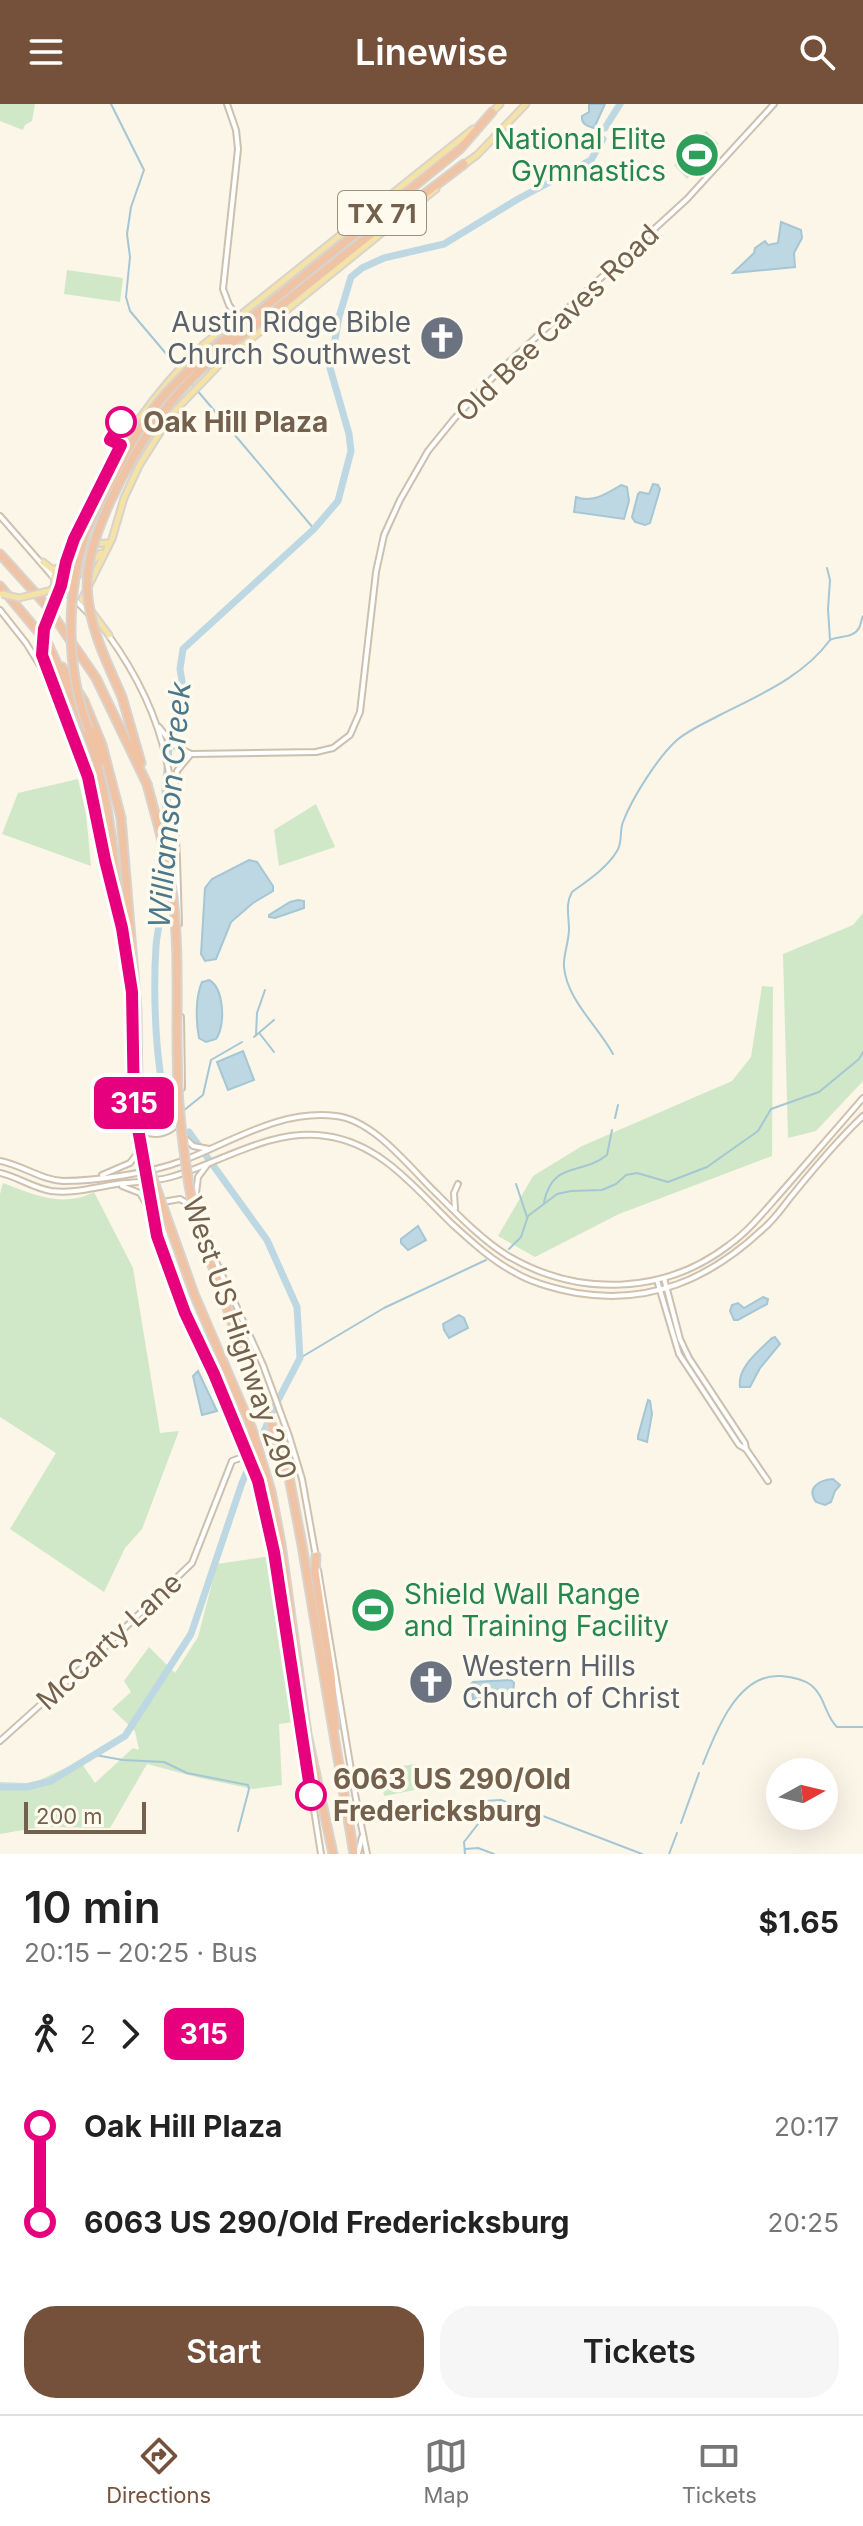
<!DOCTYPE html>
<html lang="en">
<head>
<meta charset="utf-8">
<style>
  body { margin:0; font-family:Inter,sans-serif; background:#f6f6f6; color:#222; height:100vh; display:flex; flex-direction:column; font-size:30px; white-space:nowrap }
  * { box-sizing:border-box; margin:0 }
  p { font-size:26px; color:#767676 }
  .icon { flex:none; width:44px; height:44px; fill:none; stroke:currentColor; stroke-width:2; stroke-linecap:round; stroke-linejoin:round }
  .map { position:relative; height:1750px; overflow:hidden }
  .panel { display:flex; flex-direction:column; background:#fff; flex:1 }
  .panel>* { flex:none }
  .badge { padding:0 16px; border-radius:12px; font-size:28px; line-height:52px }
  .needle { width:52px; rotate:82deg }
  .tools { position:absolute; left:766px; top:1654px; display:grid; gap:16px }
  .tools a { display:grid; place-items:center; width:72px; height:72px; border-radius:50%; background:#fff; box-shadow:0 8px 32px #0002; font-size:40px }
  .scale { position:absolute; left:24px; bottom:20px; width:122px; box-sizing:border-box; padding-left:8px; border:4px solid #73614e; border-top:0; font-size:22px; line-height:28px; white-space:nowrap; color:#73614e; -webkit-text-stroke:6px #fefaee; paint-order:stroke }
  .map>.badge { position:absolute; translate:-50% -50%; box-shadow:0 0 0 4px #fff }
  .legs { display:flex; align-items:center; gap:12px; height:88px; padding:0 24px; font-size:26px }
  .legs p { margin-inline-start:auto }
  .headline { display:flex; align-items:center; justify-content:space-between; height:136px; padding:0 24px }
  h1 { font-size:44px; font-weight:600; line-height:60px }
  .action { display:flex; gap:16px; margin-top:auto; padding:16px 24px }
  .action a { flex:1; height:92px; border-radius:32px; background:#75503a; color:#fff; font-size:32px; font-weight:600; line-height:92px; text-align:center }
  .action a+a { background:#f6f6f6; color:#222 }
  ul { padding:0 24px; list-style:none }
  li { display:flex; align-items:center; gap:28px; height:96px; font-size:30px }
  li i { display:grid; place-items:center; width:12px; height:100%; margin:0 10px; background:currentColor }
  li i::after { content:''; width:20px; height:20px; margin:-10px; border:6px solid; border-radius:50%; background:#fff }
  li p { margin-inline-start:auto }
  li:first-child i { background:linear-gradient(#0000 50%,currentColor 0) }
  li:last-child i { background:linear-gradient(currentColor 50%,#0000 0) }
  header { display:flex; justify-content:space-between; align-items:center; height:104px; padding:0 24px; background:#75503a; color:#fff; font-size:36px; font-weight:600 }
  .tabs { display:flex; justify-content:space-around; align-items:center; height:112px; border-top:2px solid #e0e0e0; background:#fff; font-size:22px; color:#767676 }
  .tabs a { display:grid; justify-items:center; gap:4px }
  .tabs .current { color:#75503a }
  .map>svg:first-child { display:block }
  .green { fill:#d0e8c7 }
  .water { fill:#bed8e3; stroke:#a5c6d4; stroke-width:2 }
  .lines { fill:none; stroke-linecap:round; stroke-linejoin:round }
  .stream { stroke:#a5c6d4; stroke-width:2 }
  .river { stroke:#bed8e3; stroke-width:7 }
  .tertiary-casing { stroke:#ccc0af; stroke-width:8 }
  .secondary-casing { stroke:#cfc1ad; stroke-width:8 }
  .primary-casing { stroke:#d8d3cd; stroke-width:9 }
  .motorway-casing { stroke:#d8d3cd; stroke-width:11 }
  .tertiary { stroke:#fff; stroke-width:4 }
  .secondary { stroke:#fff; stroke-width:4 }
  .primary { stroke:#f4e2a6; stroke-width:5 }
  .motorway { stroke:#f0c3a4; stroke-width:7 }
  .primary-bridge-casing { stroke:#d8d3cd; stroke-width:9; stroke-linecap:butt }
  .motorway-bridge-casing { stroke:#d8d3cd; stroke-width:11; stroke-linecap:butt }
  .primary-bridge { stroke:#f4e2a6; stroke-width:5 }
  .motorway-bridge { stroke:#f0c3a4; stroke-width:7 }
  .line-1-casing { stroke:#fff; stroke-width:18 }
  .line-1 { stroke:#e6007e; stroke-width:12 }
  .stop-1-dot { fill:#fff; stroke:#e6007e; stroke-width:4 }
  .labels { text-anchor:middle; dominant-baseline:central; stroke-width:7; stroke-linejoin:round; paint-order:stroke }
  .shield { fill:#fefaee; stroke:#9d8f7e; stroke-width:2 }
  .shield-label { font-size:26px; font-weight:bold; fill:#73614e }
  .leisure-label { font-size:28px; fill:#27864d; stroke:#fefaee; text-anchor:end }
  .worship-label { font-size:28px; fill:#5b616d; stroke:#fefaee; text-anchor:end }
  .street-label { font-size:28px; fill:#73614e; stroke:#fefaee }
  .stop-label { font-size:28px; font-weight:bold; fill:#73614e; stroke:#fefaee; text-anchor:start }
  .water-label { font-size:30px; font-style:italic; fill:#4c788b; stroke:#fefaee }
</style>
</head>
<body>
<header><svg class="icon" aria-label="menu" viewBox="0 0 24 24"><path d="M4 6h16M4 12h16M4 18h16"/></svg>Linewise<svg class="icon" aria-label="search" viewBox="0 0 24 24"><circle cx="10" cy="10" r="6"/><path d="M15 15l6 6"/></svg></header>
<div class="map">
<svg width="863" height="1750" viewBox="0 0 863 1750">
  <rect width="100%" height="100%" fill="#fbf6e8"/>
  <!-- green -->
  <g class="green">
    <path d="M0 0H35L32 17 25 21 23 26 0 17Z"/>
    <path d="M706 27 719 40 687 75 674 61Z"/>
    <path d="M67 166 123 174 120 198 64 190Z"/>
    <path d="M78 675 86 710 91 762 2 730 18 689Z"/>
    <path d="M316 700 335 743 279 762 274 726Z"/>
    <path d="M863 809V977L816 1027 788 1034 783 850 853 821Z"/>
    <path d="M762 882 773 883 772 1052 619 1110 535 1153 498 1132 533 1072 582 1042 732 977 751 953Z"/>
    <path d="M3 1079C35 1091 62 1104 94 1088L133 1164 160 1329 179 1327 142 1425 125 1444 104 1488 10 1425 56 1349 0 1313V1090Z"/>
    <path d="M271 1452 294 1618 279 1620 282 1681 253 1685 200 1674 147 1660 110 1724 40 1723 0 1730V1678L27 1679 40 1676 80 1657 95 1679 133 1644 139 1646 135 1627 112 1605 131 1588 124 1577 149 1543 175 1569 198 1533 217 1460Z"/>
    <path d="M416 1660 420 1685 384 1692 380 1665Z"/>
  </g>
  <!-- water -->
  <g class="water">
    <path d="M589 0H605L594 24C587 22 581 20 582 12L589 8Z"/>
    <path d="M781 118 801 126 802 134 794 149 795 163 733 169 754 149 755 144 765 137 768 141 778 139Z"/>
    <path d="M653 380 658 381 660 385 650 419 645 421 635 418 632 413 638 390 640 388 649 390Z"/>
    <path d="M621 381 627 383 629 397 624 415 574 408 576 393C593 399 606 390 621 381Z"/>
    <path d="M249 756 257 758 273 782V787L253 799 231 818 216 855 205 857 201 850 205 784 212 775Z"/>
    <path d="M298 796 304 797V804L275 814 269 813V811L290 798Z"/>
    <path d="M209 876C224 884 226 921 216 935L206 938 199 934C196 918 195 894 202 878Z"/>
    <path d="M243 947 254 976 228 986 217 958Z"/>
    <path d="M418 1122 426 1136 408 1146 401 1139V1135Z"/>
    <path d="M763 1193 768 1195 767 1200 738 1216H734L730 1207 732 1201 738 1199 744 1204Z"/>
    <path d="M459 1211 464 1214 468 1224 449 1234 444 1226 443 1220Z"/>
    <path d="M775 1233 780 1240 760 1264 750 1283H740C737 1263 759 1247 772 1234Z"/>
    <path d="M198 1267 217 1307 202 1311 193 1272Z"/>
    <path d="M648 1296 650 1297 652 1310 647 1338 638 1335V1332Z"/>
    <path d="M833 1375 840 1381 835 1387 831 1398 825 1401 816 1398C806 1384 819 1376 833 1375Z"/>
    <path d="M511 1576 514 1579 513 1590 473 1595 471 1580 473 1578Z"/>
  </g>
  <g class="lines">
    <!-- stream -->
    <g class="stream">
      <path d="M111 0 144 66 131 103 127 130 130 153 126 193 130 207 179 265"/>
      <path d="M191 279 314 425"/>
      <path d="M830 536C839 531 853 535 859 524 861 521 861 516 863 512"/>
      <path d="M260 930 274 948"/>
      <path d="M256 931 257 909 265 886"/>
      <path d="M254 933 274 916"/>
      <path d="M613 950C598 922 567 896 564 863 563 851 569 838 569 825 569 812 565 800 572 788 587 777 607 764 617 747 623 738 619 728 623 718 632 694 658 653 677 636 690 625 705 619 720 611 759 591 803 573 830 536L828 505 830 476 827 464"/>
      <path d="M183 1007 203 991 211 956 242 938"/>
      <path d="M615 1014 618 1001"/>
      <path d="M516 1080 527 1113"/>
      <path d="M544 1098C553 1056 581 1072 607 1051L612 1026"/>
      <path d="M509 1145 521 1133 528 1112 557 1090 571 1087 602 1086 616 1080 626 1071 637 1069 668 1078 707 1063 758 1027 771 1005 819 988 859 955 863 948"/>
      <path d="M300 1254 384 1204 486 1156"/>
      <path d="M95 1651 123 1656 164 1658 187 1669 248 1681 249 1685 238 1727"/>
      <path d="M703 1660C716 1627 738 1569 781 1572 791 1573 803 1575 811 1581 825 1592 825 1612 837 1623H863"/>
      <path d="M681 1719 699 1669"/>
      <path d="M465 1745 478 1744 494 1750"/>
      <path d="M465 1750 464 1738 478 1720 484 1697 501 1696 642 1750"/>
      <path d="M669 1750 677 1729"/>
    </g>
    <!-- river -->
    <g class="river">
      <path d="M605 24 620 0"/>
      <path d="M168 756 165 686 169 645 182 606V577L180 565 183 545 314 425 338 397 351 347 349 330 330 264 339 213 351 173 362 164 384 154 444 140 518 95 591 56 603 35"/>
      <path d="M168 769C167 794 158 817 156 842 153 889 155 966 169 1009L177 1015"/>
      <path d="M0 1683H27L51 1677 125 1632 191 1530 242 1379 274 1304 300 1254 297 1203 267 1136 189 1028"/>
    </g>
    <!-- tertiary casing -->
    <g class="tertiary-casing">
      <g id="tertiary">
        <path d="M227 0 236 26 238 45 223 185 229 201 238 213"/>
        <path d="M159 623 172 640 191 650 316 648 333 644 350 631 360 608 376 468 384 431 400 396 428 347 454 315 497 269 687 95 774 0"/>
        <path d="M174 690 177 667 191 650"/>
        <path d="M664 1174 680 1235 689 1254 745 1339 746 1345 768 1377"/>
        <path d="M657 1176 679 1250 739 1341 746 1345"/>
        <path d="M0 1637 106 1542 192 1459 232 1357 243 1353 251 1358"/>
      </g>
    </g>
    <!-- secondary casing -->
    <g class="secondary-casing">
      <g id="secondary">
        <path d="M0 412 61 482 90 511"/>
        <path d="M0 506 26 539 49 576"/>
        <path d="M109 532C180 630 175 704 179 820"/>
        <path d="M54 583 80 646 88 673 118 809"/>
        <path d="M122 825 131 879"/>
        <path d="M132 888 134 919"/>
        <path d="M181 913 182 984"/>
        <path d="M134 944V1002L157 1132 185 1209 213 1270"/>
        <path d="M142 1027C155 1033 171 1030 179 1017"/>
        <path d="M184 1033 193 1042 209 1045"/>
        <path d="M0 1057C22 1061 41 1076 63 1077 96 1077 151 1069 182 1057 232 1038 280 1005 336 1012 374 1016 410 1064 435 1088 457 1110 482 1136 508 1152 578 1193 664 1191 729 1141 750 1126 767 1104 784 1085 810 1055 837 1024 863 994"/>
        <path d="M0 1069C18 1073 33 1084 51 1087 74 1090 95 1083 117 1080 135 1078 153 1078 171 1073 223 1058 270 1024 326 1032 380 1039 415 1084 452 1120 471 1137 491 1156 514 1168 532 1179 556 1185 577 1189 650 1201 710 1175 763 1125 775 1115 784 1101 794 1089 816 1062 838 1036 863 1012"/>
        <path d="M102 1071 130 1059 140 1046"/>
        <path d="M122 1082 140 1089 150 1106"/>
        <path d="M193 1088 214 1153 263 1261 289 1332 302 1375 316 1453"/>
        <path d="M196 1089 198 1073 207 1061"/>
        <path d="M455 1105 454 1089 458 1080"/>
        <path d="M155 1115 157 1105 163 1098 180 1095 192 1102"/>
        <path d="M223 1293 254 1365 268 1414 321 1750"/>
        <path d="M318 1466 355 1690 367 1750"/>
        <path d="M358 1750 362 1733"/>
      </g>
    </g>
    <!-- primary casing -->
    <g class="primary-casing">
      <g id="primary">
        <path d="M490 10 500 0"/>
        <path d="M462 62 477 51 526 0"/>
        <path d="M84 437 87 440 109 439"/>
        <path d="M43 458 53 466 60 463 67 447"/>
        <path d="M52 485 55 481 54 472"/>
        <path d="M52 486 76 473 101 449"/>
        <path d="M56 496 64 490H70"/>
        <path d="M56 497C63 478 66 458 73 438 103 363 145 296 203 241L473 25"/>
        <path d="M109 531 82 495 112 435 124 394 140 360 171 311 220 260 436 85"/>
        <path d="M42 551 55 586"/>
      </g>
    </g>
    <!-- motorway casing -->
    <g class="motorway-casing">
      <g id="motorway">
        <path d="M266 202 460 45 492 8"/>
        <path d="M270 210 370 131 464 60"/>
        <path d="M0 450 46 501 96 574 147 680"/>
        <path d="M0 482 45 536"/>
        <path d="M48 540C67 582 89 626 100 671 112 721 116 773 122 824"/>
        <path d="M62 563 84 597 102 641 121 714"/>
        <path d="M122 593 141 659"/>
        <path d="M90 628 102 657"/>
        <path d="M194 1109 243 1250 267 1307 289 1373 302 1441 354 1750"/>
        <path d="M214 1270 258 1353"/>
        <path d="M252 1325 271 1387 281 1440 307 1630 333 1750"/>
        <path d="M316 1452 315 1468 331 1571 335 1623"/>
      </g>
    </g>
    <!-- tertiary -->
    <use href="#tertiary" class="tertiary"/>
    <!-- secondary -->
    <use href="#secondary" class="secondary"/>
    <!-- primary -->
    <use href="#primary" class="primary"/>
    <!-- motorway -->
    <use href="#motorway" class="motorway"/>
    <!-- primary-bridge casing -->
    <g class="primary-bridge-casing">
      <g id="primary-bridge">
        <path d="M2 490 19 494 52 486"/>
        <path d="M42 551 44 525 56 497"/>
      </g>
    </g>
    <!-- motorway-bridge casing -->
    <g class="motorway-bridge-casing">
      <g id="motorway-bridge">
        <path d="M122 593C108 560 92 530 88 494 84 460 96 430 109 400 135 344 169 291 216 252 234 237 252 224 270 210"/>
        <path d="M89 626C65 564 66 491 86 428 93 408 106 387 116 368 127 347 139 324 153 305 184 265 227 234 266 202"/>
        <path d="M147 680C157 717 168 754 173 793 181 862 174 931 179 1000 182 1037 187 1073 194 1109"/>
        <path d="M121 714 137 907 138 996 146 1055 194 1190 252 1325"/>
      </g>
    </g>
    <!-- primary-bridge -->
    <use href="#primary-bridge" class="primary-bridge"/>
    <!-- motorway-bridge -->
    <use href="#motorway-bridge" class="motorway-bridge"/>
  </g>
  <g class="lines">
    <!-- line-1 casing -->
    <g class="line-1-casing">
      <path id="line-1" d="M121 318 110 336 121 341 74 435 66 458 61 482 44 525 42 551 88 673 105 756 122 824 132 888 134 1002 157 1132 185 1209 214 1270 258 1377 274 1448 311 1691"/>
    </g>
    <!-- line-1 -->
    <use href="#line-1" class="line-1"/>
  </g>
  <!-- icons -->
  <defs>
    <g id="stadium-disc" transform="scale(2.3)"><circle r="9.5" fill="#2e9e5b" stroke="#fefaee"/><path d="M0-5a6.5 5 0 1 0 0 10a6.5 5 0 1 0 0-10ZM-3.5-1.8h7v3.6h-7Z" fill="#fff"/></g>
    <g id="church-disc" transform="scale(2.3)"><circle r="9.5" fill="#6b7280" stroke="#fefaee"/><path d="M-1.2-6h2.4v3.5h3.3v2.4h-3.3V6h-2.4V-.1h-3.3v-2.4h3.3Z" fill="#fff"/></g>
  </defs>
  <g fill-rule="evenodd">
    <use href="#stadium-disc" x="697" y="51"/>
    <use href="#church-disc" x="442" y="234"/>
    <use href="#stadium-disc" x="373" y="1506"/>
    <use href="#church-disc" x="431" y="1578"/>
  </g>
  <!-- markers -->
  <g class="stop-1-dot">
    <circle cx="121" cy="318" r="14"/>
    <circle cx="311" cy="1691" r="14"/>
  </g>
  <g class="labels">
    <!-- shield labels -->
    <rect class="shield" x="338" y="87" width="88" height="44" rx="6"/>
    <g class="shield-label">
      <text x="382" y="109">TX 71</text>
    </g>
    <!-- leisure labels -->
    <g class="leisure-label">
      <text x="666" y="35">National Elite<tspan x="666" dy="32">Gymnastics</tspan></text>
      <text x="404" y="1490" text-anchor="start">Shield Wall Range<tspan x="404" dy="32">and Training Facility</tspan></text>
    </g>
    <!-- worship labels -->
    <g class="worship-label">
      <text x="411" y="218">Austin Ridge Bible<tspan x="411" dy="32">Church Southwest</tspan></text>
      <text x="462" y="1562" text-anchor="start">Western Hills<tspan x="462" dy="32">Church of Christ</tspan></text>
    </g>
    <!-- street labels -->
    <g class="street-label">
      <text transform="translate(557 219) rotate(-44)">Old Bee Caves Road</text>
      <text transform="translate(240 1234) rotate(71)">West US Highway 290</text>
      <text transform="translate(109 1537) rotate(-43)">McCarty Lane</text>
    </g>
    <!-- stop labels -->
    <g class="stop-label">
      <text x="143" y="318">Oak Hill Plaza</text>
      <text x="333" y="1675">6063 US 290/Old<tspan x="333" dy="32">Fredericksburg</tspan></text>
    </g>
    <!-- water labels -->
    <g class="water-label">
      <text transform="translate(169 701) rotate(-85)">Williamson Creek</text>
    </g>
  </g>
</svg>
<div class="tools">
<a><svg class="needle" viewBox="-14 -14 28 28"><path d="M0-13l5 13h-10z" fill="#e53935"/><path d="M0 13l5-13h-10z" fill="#767676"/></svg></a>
</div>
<div class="scale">200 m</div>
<b class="badge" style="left:134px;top:999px;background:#e6007e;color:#fff">315</b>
</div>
<section class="panel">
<div class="headline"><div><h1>10 min</h1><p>20:15 – 20:25 · Bus</p></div><b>$1.65</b></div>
<div class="legs"><svg class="icon" aria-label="walk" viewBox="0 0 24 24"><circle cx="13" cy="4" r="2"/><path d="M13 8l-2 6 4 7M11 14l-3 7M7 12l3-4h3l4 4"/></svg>2<svg class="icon" aria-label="forward" viewBox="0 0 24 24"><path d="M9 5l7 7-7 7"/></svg><b class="badge" style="background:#e6007e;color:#fff">315</b></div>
<ul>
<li><i style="color:#e6007e"></i><b>Oak Hill Plaza</b><p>20:17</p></li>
<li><i style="color:#e6007e"></i><b>6063 US 290/Old Fredericksburg</b><p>20:25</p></li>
</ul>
<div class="action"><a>Start</a><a>Tickets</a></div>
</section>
<nav class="tabs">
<a class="current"><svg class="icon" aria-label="directions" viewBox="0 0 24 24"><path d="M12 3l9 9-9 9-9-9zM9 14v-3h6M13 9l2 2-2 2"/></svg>Directions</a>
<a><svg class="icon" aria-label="map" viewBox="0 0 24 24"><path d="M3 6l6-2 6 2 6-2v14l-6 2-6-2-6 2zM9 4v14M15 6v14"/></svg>Map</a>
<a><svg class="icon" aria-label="tickets" viewBox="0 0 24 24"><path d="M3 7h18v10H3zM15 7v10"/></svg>Tickets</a>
</nav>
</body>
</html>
